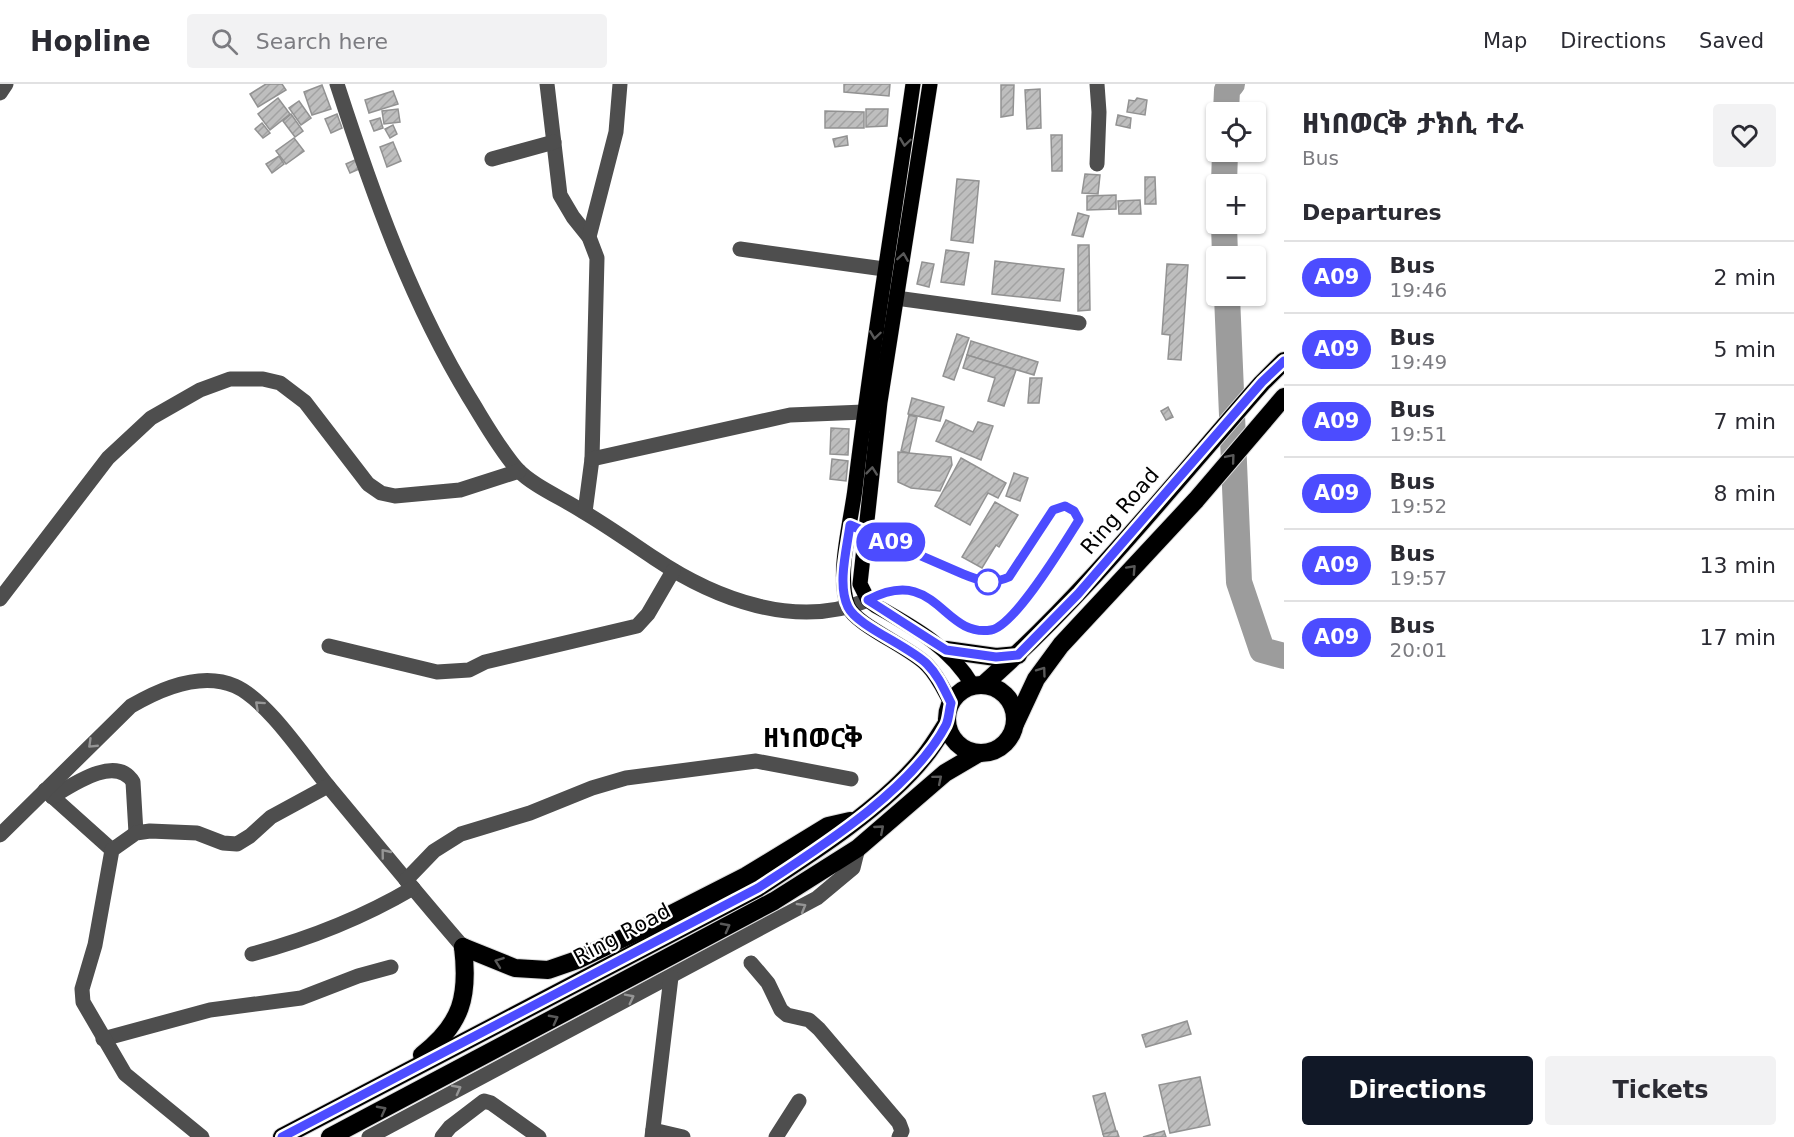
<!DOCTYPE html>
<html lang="en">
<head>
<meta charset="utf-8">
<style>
  body { margin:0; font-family:"DejaVu Sans","Noto Sans Ethiopic",sans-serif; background:#f2f2f3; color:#2b2b33; height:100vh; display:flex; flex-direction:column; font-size:22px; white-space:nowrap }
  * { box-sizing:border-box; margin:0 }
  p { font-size:20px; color:#7c7c81 }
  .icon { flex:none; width:33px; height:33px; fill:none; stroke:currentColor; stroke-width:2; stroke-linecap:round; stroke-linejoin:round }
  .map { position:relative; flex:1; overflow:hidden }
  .side { display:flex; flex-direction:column; background:#fff; width:510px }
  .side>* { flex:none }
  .badge { padding:0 12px; border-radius:20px; font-size:21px; line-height:39px }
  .tools { position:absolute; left:1206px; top:18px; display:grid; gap:12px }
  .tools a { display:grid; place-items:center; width:60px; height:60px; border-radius:6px; background:#fff; box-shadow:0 2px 4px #0004; font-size:30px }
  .map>.badge { position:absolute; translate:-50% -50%; box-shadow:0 0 0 3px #fff }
  h2 { padding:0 18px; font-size:22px; line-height:54px }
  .round { display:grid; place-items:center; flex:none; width:63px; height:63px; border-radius:6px; background:#f2f2f3 }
  .overview { display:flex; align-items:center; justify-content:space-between; height:102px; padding:0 18px }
  h1 { font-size:28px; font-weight:800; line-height:45px }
  .cta { display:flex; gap:12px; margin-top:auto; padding:12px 18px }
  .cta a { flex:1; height:69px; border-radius:6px; background:#111827; color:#fff; font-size:24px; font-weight:800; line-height:69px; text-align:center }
  .cta a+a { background:#f2f2f3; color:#2b2b33 }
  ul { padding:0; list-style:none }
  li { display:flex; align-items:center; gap:18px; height:72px; padding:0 18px; border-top:2px solid #e1e1e2 }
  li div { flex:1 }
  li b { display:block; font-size:22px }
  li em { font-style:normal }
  li .badge { min-width:66px; font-weight:700; text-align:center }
  header { display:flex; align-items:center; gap:36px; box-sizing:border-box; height:84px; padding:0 30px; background:#fff; border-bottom:2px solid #e1e1e2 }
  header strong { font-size:28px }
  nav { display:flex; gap:33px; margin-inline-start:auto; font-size:21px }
  .search { width:420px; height:54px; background:#f2f2f3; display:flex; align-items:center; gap:15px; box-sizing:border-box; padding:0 21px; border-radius:6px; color:#7c7c81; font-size:22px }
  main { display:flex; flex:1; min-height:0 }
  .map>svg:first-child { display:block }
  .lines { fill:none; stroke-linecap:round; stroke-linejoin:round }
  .river { stroke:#9c9c9c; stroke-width:26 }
  .building { fill:url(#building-hatch); stroke:#929292; stroke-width:1.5 }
  .major-casing { stroke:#dbdbdb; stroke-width:16 }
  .highway-casing { stroke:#dbdbdb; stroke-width:20 }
  .minor { stroke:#4e4e4e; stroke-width:15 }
  .major { stroke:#000; stroke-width:15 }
  .highway { stroke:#000; stroke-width:18 }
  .oneway { stroke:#595959 }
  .oneway2 { stroke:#959595 }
  .line-casing { stroke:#fff; stroke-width:14 }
  .line { stroke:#4c4cff; stroke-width:9 }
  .stop-dot { fill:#fff; stroke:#4c4cff; stroke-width:3 }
  .labels { text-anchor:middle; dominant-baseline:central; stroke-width:4.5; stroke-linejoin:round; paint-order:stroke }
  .street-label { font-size:21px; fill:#000; stroke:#fff }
  .district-label { font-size:27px; font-weight:bold; fill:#000; stroke:#fff }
</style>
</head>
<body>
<header>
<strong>Hopline</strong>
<div class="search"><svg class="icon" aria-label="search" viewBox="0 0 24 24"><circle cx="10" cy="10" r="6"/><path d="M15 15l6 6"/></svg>Search here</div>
<nav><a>Map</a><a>Directions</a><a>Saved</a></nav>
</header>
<main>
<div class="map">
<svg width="1284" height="1053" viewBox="0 0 1284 1053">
  <defs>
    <pattern id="building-hatch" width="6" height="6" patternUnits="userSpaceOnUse" patternTransform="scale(1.5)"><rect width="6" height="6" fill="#bebebe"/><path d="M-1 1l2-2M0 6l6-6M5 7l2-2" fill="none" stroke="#a2a2a2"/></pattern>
  </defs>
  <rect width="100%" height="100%" fill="#fff"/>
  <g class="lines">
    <!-- river -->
    <g class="river">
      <path d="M1226 28 1227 6 1232 0"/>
      <path d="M1224 100 1225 68"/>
      <path d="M1224 140 1225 172"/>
      <path d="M1227 212 1239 498 1262 566 1284 572"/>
    </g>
  </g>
  <!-- building -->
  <g class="building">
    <path d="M266 0H282L286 6 258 23 250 10Z"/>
    <path d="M844 0H890L889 12 844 8Z"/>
    <path d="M322 1 331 25 312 31 304 8Z"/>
    <path d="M1001 1H1014L1013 31 1001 33Z"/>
    <path d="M1040 5 1041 44 1027 45 1025 6Z"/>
    <path d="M393 7 398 20 369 29 365 16Z"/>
    <path d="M278 14 290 30 270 46 258 30Z"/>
    <path d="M1137 14 1147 16 1145 31 1127 28 1129 16 1135 17Z"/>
    <path d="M299 17 311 34 301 41 289 24Z"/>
    <path d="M398 25 400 38 384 40 382 27Z"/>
    <path d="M866 25H888L887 42 866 43Z"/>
    <path d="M825 27 864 28V44H825Z"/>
    <path d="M291 30 303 47 295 53 283 37Z"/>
    <path d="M337 30 342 44 331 49 325 35Z"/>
    <path d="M1118 31 1131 34 1130 44 1116 41Z"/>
    <path d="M380 34 383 44 374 47 370 37Z"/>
    <path d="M262 39 270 49 263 54 255 45Z"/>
    <path d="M393 41 397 50 390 54 385 45Z"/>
    <path d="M1051 51H1062V87H1052Z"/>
    <path d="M847 52 848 61 835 63 833 55Z"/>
    <path d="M294 54 304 67 286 80 276 67Z"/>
    <path d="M393 58 401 77 387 83 380 63Z"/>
    <path d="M279 72 284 80 272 89 266 80Z"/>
    <path d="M355 76 359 85 350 89 346 80Z"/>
    <path d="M1085 90 1100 91 1098 110 1082 109Z"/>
    <path d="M1145 93H1155L1156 120H1145Z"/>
    <path d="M957 95 979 97 973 159 951 156Z"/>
    <path d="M1116 111V125L1087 126V112Z"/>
    <path d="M1140 116 1141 130H1119L1118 117Z"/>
    <path d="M1078 129 1089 132 1083 153 1072 151Z"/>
    <path d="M1078 161H1089L1090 226 1078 227Z"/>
    <path d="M946 166 969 169 964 201 941 198Z"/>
    <path d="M995 177 1064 185 1060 217 992 210Z"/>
    <path d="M922 178 934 180 929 203 917 200Z"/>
    <path d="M1167 180 1188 181 1181 276 1168 275 1170 251 1162 250Z"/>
    <path d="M957 250 969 254 954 296 943 292Z"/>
    <path d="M971 257 1038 278 1034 291 967 271Z"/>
    <path d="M967 271 1016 286 1004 322 988 317 995 294 963 284Z"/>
    <path d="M1030 294H1042L1039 319H1028Z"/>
    <path d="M912 314 944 323 940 337 908 330Z"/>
    <path d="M1168 323 1173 333 1166 336 1161 327Z"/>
    <path d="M909 331 917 333 909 369 901 367Z"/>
    <path d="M946 336 973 348 978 338 993 342 981 376 936 357Z"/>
    <path d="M831 344 849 345 848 371 830 370Z"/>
    <path d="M898 368 951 373 952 381 940 407 911 404 898 398Z"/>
    <path d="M961 374 1006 399 998 414 988 409 970 441 935 422Z"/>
    <path d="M832 375 848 377 846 397 830 395Z"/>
    <path d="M1014 389 1028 394 1020 417 1006 412Z"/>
    <path d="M995 418 1018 431 999 463 996 461 982 484 962 473Z"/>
    <path d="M1187 937 1191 950 1146 963 1142 951Z"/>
    <path d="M1200 993 1210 1041 1170 1049 1159 1001Z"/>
    <path d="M1105 1009 1116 1047 1103 1050 1093 1012Z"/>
    <path d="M1117 1047 1119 1053H1104L1103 1050Z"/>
    <path d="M1164 1047 1166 1053H1143Z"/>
  </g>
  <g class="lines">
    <!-- major casing -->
    <g class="major-casing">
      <g id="major">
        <path d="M913 0C894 135 871 269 855 405 851 438 836 491 848 522 855 541 910 563 927 581 938 592 944 606 951 619"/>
        <path d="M930 0 880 318 860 500 868 516 876 522C915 544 950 563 973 602"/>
      </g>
    </g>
    <!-- highway casing -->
    <g class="highway-casing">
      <g id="highway">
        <path d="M946 566 996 573 1018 571"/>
        <path d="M983 601C1086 511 1171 402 1262 299L1284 277"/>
        <circle cx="981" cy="635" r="34"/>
        <path d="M1015 640 1036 595 1061 561 1196 416 1284 313"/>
        <path d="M463 863 515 884 548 886 577 876 638 847 746 792 828 742 850 737"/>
        <path d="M422 971C462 940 469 912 463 863"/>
        <path d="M282 1053 758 804C812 769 884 723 924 673 933 662 940 650 947 639"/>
        <path d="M330 1053 774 817 858 764 945 689 979 669"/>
      </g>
    </g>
    <!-- minor -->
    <g class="minor">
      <path d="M337 0C372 108 410 216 469 313 484 337 498 363 517 385 533 402 562 414 582 427 606 441 630 458 654 474 715 515 796 546 868 516"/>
      <path d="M547 0 560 111 573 133 589 153 597 174 592 375 585 428"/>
      <path d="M0 9 6 0"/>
      <path d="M492 75 554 58"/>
      <path d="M1097 80 1099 28 1097 0"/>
      <path d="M589 153 616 48 620 0"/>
      <path d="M740 165 884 185"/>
      <path d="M896 214 1079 239"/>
      <path d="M592 375 790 331 864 328"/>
      <path d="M0 515 108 374 151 334 200 306 230 295H263L280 299 305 318 368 400 381 409 395 412 460 406 519 387"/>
      <path d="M329 562 437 588 469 586 485 578 637 542 648 530 673 487"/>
      <path d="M45 706 112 766"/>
      <path d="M52 713C72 701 116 670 133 698L136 749"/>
      <path d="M0 751 131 622C160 605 201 587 235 602 267 616 305 674 328 702 373 756 417 810 463 863"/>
      <path d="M406 796 434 767 461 750 530 729 592 704 626 694 756 677 851 695"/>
      <path d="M252 870C309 855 362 834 413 804"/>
      <path d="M751 879 768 899 781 926 787 931 809 936 819 945 899 1039 902 1047 899 1053"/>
      <path d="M103 955 210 926 301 914 358 892 391 883"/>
      <path d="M653 1046 683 1053"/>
      <path d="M202 1053 125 990 83 918 82 905 95 861 112 766 136 749 150 747 197 749 223 759 237 760 250 752 271 733 328 702"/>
      <path d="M369 1053 817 814 853 784 858 764"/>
      <path d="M442 1053 450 1043 484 1017 491 1019 539 1053"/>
      <path d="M652 1053 671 893"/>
      <path d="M776 1053 799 1017"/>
    </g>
    <!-- major -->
    <use href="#major" class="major"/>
    <!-- highway -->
    <use href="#highway" class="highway"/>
  </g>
  <!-- one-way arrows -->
  <defs><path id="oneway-chevron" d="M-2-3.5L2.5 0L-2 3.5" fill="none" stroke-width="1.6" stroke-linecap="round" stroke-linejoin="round" transform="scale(1.5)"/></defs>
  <g class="oneway">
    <use href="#oneway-chevron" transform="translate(905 58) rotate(98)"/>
    <use href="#oneway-chevron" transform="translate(903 173) rotate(-81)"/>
    <use href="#oneway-chevron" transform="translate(875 251) rotate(98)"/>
    <use href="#oneway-chevron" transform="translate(1231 374) rotate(-50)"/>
    <use href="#oneway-chevron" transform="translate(872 387) rotate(-84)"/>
    <use href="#oneway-chevron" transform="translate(1132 485) rotate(-47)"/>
    <use href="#oneway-chevron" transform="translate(1042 587) rotate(-54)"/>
    <use href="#oneway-chevron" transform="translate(938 695) rotate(-40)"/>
    <use href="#oneway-chevron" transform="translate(880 745) rotate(-41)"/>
    <use href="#oneway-chevron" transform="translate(726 843) rotate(-28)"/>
    <use href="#oneway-chevron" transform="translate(499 878) rotate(-160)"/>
    <use href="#oneway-chevron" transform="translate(554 935) rotate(-28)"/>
    <use href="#oneway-chevron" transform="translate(382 1026) rotate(-28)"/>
  </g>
  <g class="oneway2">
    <use href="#oneway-chevron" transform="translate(259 621) rotate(-138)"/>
    <use href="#oneway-chevron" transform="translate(92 660) rotate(136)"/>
    <use href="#oneway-chevron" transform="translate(385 769) rotate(-129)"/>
    <use href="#oneway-chevron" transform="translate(802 823) rotate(-30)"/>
    <use href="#oneway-chevron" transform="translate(630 914) rotate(-27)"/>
    <use href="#oneway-chevron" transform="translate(457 1005) rotate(-28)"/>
  </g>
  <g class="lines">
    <!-- line casing -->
    <g class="line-casing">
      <path id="line" d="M282 1053 758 804C819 764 912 706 946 641 949 635 949 626 951 619 944 605 938 591 927 580 909 562 857 542 848 523 837 501 847 464 850 441L963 490C980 497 991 501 1009 493L1053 426 1065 422 1074 427 1079 436C1065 458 1015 542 991 546 942 554 937 480 868 516L946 566 996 573 1018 571 1078 510 1262 298 1284 277"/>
    </g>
    <!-- line -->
    <use href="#line" class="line"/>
  </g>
  <!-- markers -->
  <circle class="stop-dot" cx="988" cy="498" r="12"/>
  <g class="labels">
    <!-- street labels -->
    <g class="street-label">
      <text transform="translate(1120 427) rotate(-49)">Ring Road</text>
      <text transform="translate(622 850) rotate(-28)">Ring Road</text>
    </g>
    <!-- district labels -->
    <g class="district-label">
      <text x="813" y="653">ዘነበወርቅ</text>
    </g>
  </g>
</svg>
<div class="tools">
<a><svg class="icon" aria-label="locate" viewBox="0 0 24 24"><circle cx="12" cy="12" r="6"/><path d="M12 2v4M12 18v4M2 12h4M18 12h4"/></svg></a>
<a>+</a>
<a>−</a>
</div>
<b class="badge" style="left:891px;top:458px;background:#4c4cff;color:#fff">A09</b>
</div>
<section class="side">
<div class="overview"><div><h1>ዘነበወርቅ ታክሲ ተራ</h1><p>Bus</p></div><a class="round"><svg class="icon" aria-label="heart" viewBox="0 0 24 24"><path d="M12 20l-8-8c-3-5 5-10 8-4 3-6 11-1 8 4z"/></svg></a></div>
<h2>Departures</h2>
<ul>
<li><span class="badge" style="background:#4c4cff;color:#fff">A09</span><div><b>Bus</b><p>19:46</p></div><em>2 min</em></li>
<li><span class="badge" style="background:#4c4cff;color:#fff">A09</span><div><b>Bus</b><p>19:49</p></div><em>5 min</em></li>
<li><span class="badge" style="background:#4c4cff;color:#fff">A09</span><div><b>Bus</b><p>19:51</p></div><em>7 min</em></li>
<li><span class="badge" style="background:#4c4cff;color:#fff">A09</span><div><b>Bus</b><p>19:52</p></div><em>8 min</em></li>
<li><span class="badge" style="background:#4c4cff;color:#fff">A09</span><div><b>Bus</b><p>19:57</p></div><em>13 min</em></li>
<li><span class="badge" style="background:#4c4cff;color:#fff">A09</span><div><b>Bus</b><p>20:01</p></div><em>17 min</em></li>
</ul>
<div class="cta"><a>Directions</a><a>Tickets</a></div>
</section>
</main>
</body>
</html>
